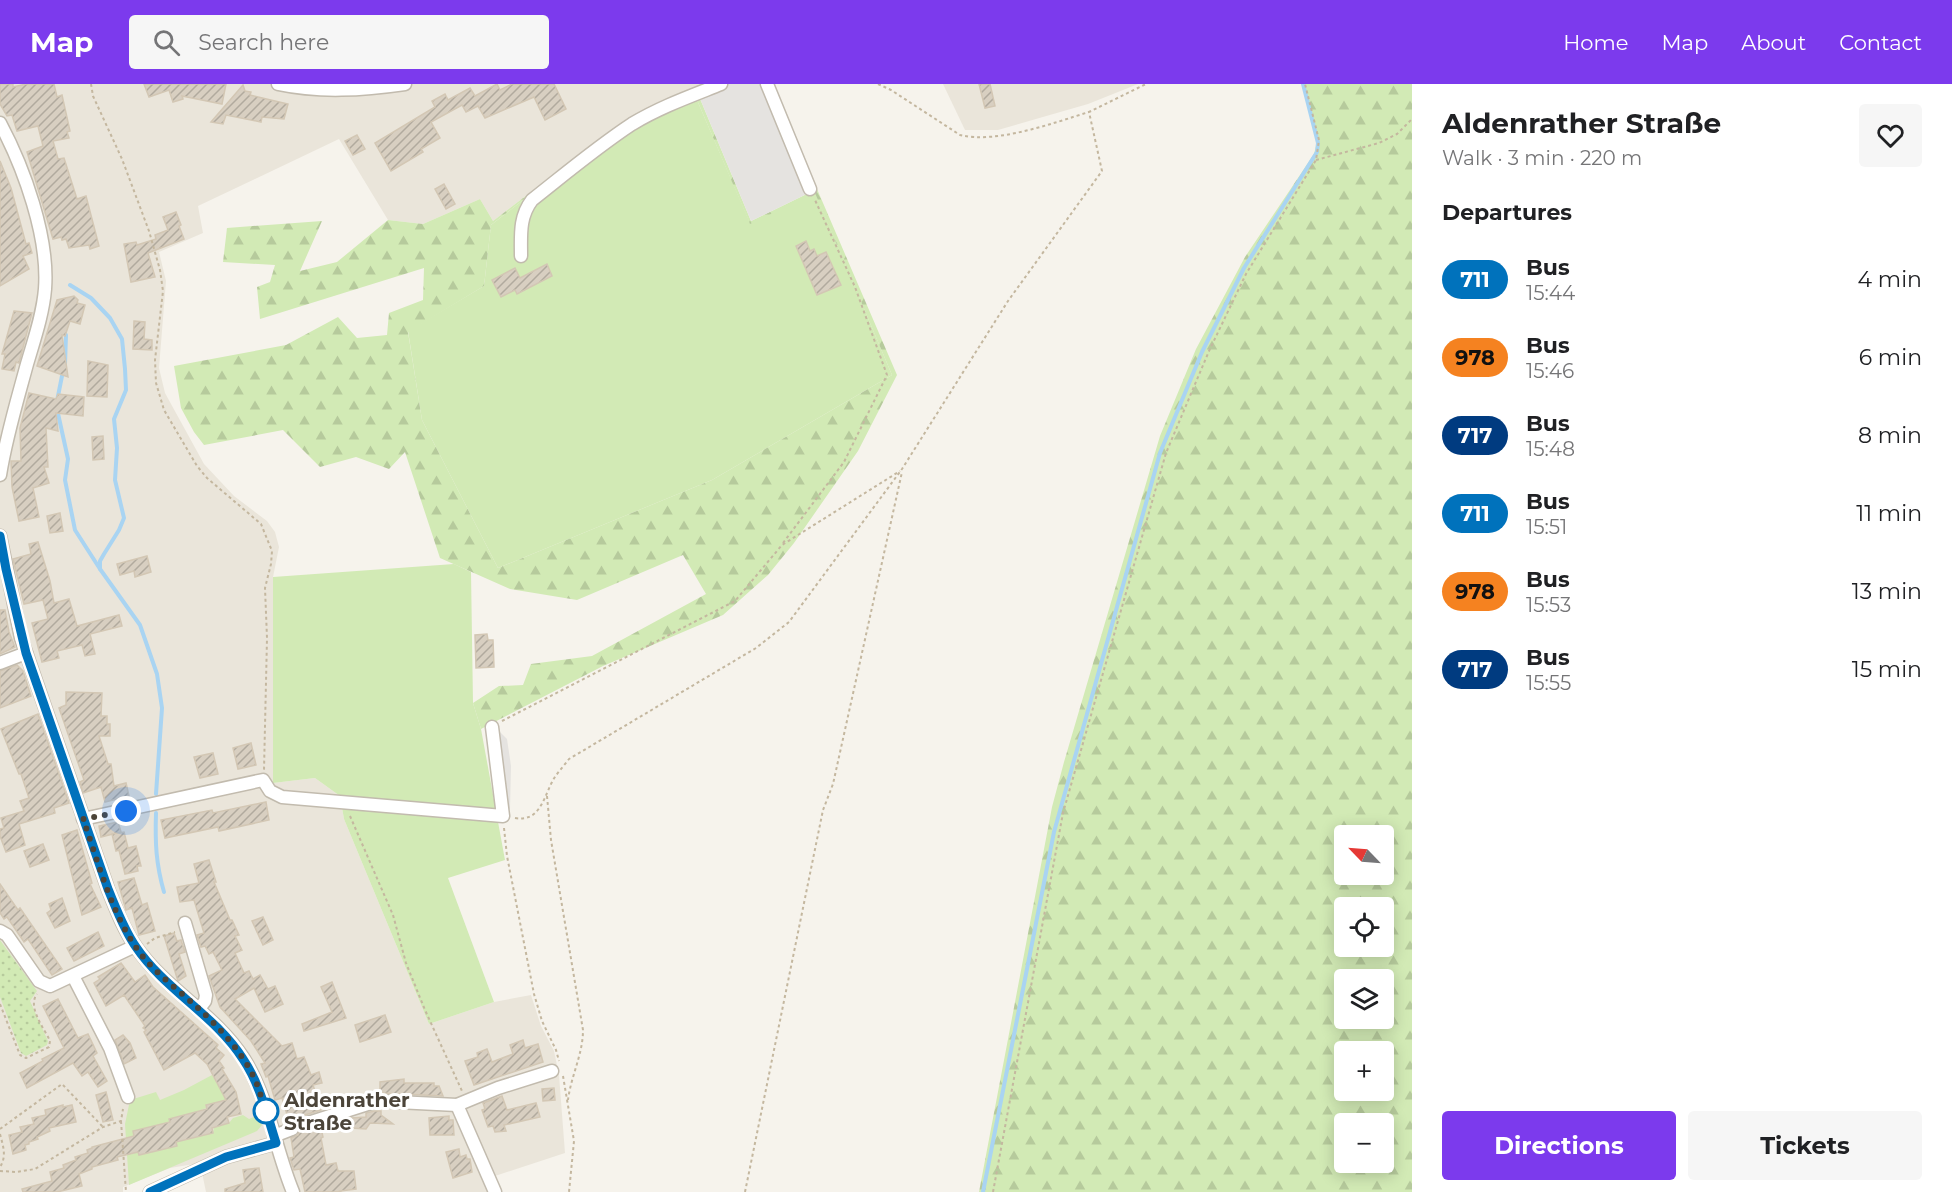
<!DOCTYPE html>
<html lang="en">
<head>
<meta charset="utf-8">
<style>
  body { margin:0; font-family:Montserrat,sans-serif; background:#f6f6f6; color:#202124; height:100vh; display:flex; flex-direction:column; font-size:22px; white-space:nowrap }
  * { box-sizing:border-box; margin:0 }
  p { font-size:20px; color:#757577 }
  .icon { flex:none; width:33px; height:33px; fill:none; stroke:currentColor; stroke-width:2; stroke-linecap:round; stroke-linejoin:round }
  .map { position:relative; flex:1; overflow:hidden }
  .sheet { display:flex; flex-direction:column; background:#fff; width:540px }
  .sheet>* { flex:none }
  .badge { padding:0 12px; border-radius:20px; font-size:21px; line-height:39px }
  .needle { width:39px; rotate:295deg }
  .fabs { position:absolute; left:1334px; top:741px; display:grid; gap:12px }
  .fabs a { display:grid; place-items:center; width:60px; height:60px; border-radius:6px; background:#fff; box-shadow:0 3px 15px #0003; font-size:30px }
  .you { position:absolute; width:30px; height:30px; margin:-15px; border:4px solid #fff; border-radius:50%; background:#1a73e8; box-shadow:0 0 0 9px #1a73e833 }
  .map>.badge { position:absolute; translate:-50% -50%; box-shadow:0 0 0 3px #fff }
  h2 { padding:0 30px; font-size:22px; line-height:54px }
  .round { display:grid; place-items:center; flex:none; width:63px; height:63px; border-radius:6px; background:#f6f6f6 }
  .overview { display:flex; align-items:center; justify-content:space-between; height:102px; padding:0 30px }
  h1 { font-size:28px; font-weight:700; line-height:45px }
  .cta { display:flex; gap:12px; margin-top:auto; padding:12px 30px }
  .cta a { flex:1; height:69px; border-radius:6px; background:#7c3aed; color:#fff; font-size:24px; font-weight:700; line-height:69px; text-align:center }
  .cta a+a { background:#f6f6f6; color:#202124 }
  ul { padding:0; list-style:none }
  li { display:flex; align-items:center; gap:18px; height:78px; padding:0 30px }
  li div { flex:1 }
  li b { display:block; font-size:22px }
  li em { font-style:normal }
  li .badge { min-width:66px; font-weight:700; text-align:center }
  header { display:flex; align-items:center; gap:36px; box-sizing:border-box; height:84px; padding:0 30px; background:#7c3aed; color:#fff }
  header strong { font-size:28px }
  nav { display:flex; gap:33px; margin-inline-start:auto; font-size:21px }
  .search { width:420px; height:54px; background:#f6f6f6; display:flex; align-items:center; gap:15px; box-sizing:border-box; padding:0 21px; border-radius:6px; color:#757577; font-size:22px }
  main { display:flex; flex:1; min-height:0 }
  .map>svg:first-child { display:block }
  .residential { fill:#eae5da }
  .green { fill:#d2eab5 }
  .forest { fill:url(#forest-firs); fill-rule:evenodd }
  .park { fill:url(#park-dots) }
  .parking { fill:#e5e3e0 }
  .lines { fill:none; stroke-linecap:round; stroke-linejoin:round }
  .stream { stroke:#a9d4f2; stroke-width:4 }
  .building { fill:url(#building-hatch); stroke:#d3c7b4; stroke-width:1.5 }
  .minor-casing { stroke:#c2bbae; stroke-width:15 }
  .path { stroke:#c4b79f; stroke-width:2; stroke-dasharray:3 3; stroke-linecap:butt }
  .minor { stroke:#fff; stroke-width:12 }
  .line-casing { stroke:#fff; stroke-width:14 }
  .line { stroke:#0072bc; stroke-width:9 }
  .walk { stroke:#4b4439; stroke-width:6; stroke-dasharray:0 10.8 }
  .stop-dot { fill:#fff; stroke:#0072bc; stroke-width:3 }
  .labels { text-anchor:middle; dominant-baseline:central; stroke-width:6; stroke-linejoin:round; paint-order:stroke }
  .stop-label { font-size:20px; font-weight:bold; fill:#4b4439; stroke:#fff; text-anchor:start }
</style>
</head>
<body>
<header>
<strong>Map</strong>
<div class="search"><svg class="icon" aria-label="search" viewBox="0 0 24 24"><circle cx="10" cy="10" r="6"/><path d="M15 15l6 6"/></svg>Search here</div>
<nav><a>Home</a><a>Map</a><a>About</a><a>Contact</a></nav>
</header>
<main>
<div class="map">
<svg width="1412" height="1108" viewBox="0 0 1412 1108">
  <defs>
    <pattern id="forest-firs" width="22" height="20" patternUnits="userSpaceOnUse" patternTransform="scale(1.5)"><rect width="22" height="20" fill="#d2eab5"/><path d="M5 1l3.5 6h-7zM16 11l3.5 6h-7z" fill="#b6ca9c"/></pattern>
    <pattern id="park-dots" width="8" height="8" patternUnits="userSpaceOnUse" patternTransform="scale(1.5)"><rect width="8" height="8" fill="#d2eab5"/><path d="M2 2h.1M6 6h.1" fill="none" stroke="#b6ca9c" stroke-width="1.8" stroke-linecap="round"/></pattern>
    <pattern id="building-hatch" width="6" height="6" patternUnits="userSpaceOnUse" patternTransform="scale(1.5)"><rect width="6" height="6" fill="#d8cfc1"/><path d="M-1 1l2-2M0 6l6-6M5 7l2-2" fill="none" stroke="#b1aa9e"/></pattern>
  </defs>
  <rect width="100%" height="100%" fill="#f6f3ec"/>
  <!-- residential -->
  <g class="residential">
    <path d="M0 0H708L590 63 493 137 480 115 423 140 388 136 339 55 198 122 203 149 159 168 166 197 159 284 165 309 204 380 234 412 267 437 275 448 279 463 273 493V699L315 694 340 712 344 735 429 940 494 918 531 911 541 942 554 967 559 991 565 1069 486 1095 490 1108H206L200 1079 170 1084 123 1103V1108H0Z"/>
    <path d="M943 0H1138L1088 20 998 46H965Z"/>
  </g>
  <!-- green -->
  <g class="green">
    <path d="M694 9 750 139 815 108 892 291 712 396 498 484 422 336 408 247 484 202 491 141 588 66Z"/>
    <path d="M454 480 471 488 473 619 481 645 505 776 448 794 494 918 429 940 344 735 340 712 315 694 273 699V493Z"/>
    <path d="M212 991 227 1016 170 1038 133 1047 139 1071 176 1058 213 1049 214 1043 229 1039 233 1034 243 1031 249 1035 258 1031 262 1041 257 1047 129 1101 125 1040 130 1016 156 1008 160 1016 184 1006Z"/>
  </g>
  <!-- forest -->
  <g class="forest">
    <path d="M1302 0H1412V1108H979L1052 723 1064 678 1160 352 1196 265 1245 173 1314 70 1317 58ZM1344 752H1383V790H1344ZM1344 824H1383V862H1344ZM1344 896H1383V934H1344ZM1344 968H1383V1006H1344ZM1344 1040H1383V1078H1344Z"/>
    <path d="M696 5 751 137 817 105 897 291 858 367 794 459 768 491 723 531 603 582 481 645 473 619 499 602 523 601 531 580 592 572 706 510 683 471 577 516 510 505 440 474 405 368 389 385 356 373 320 383 283 346 204 361 194 348 181 324 174 282 286 261 338 233 357 254 387 251 389 229 423 216 424 184 260 235 257 203 270 198 275 181 223 178 227 144 322 137 300 187 337 178 388 136 423 140 480 115 493 137 590 63ZM694 9 750 140 815 109 892 291 712 396 498 484 422 336 408 248 484 202 491 141 588 66Z"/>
  </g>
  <!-- park -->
  <path class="park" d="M0 856 37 907 30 917 48 957 47 961 26 972 21 969 0 913Z"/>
  <!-- parking -->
  <g class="parking">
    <path d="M708 0H770L817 105 751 137 696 5Z"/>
    <path d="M497 645 507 655 511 682 510 725 507 726Z"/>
  </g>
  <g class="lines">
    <!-- stream -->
    <g class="stream">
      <path d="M70 201 91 214 110 234 122 255 125 285 126 306 114 335 117 364 115 396 124 434 119 446 104 470 100 477V485L140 541 157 590 162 624 156 710"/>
      <path d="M65 280 66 251"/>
      <path d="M57 317 63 287"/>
      <path d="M57 325 68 375 65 396 75 446 100 485"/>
      <path d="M156 729C155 759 156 780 164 808"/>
      <path d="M983 1108 1054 748 1160 369 1202 268 1244 184 1317 68 1318 59 1303 0"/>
    </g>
  </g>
  <!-- building -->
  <g class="building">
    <path d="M0 0H13V3L26 0H54L57 13 62 11 70 47 67 48 69 54 53 57 58 75 64 74 77 115 86 112 99 162 90 165 89 161 69 164 66 155 62 156 61 153 53 155 27 68 43 62 38 42 17 47 12 31 7 32 0 20Z"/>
    <path d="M144 0H226L222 20 182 12 183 15 173 18 169 6 149 13Z"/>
    <path d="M497 0 500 6 512 0H554L566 25 545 36 534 13 485 34 478 22 466 28 462 21 431 38 440 54 421 65 423 68 391 87 375 59 435 23 432 17 445 10 448 16 470 4 475 12Z"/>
    <path d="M979 0H990L995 22 985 24Z"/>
    <path d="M243 1 245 7 251 8 250 11 288 20 284 35 262 33 261 38 226 31 223 40 211 38Z"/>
    <path d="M357 51 365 65 353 71 345 57Z"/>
    <path d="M0 77 11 104 26 160 29 159 32 169 23 172 29 185 0 202Z"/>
    <path d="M444 100 455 120 446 125 435 105Z"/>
    <path d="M176 128 181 141 179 142 184 155 148 169 155 193 131 198 124 160 136 158 137 161 156 155 155 151 168 146 163 133Z"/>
    <path d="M806 157 810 167 814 165 817 172 826 168 841 201 817 211 796 162Z"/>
    <path d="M547 180 552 192 517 210 515 206 501 213 492 196 515 184 520 194Z"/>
    <path d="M74 212 78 216 77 219 85 221 80 240 70 237 65 252 62 251 68 293 37 282 57 216Z"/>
    <path d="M14 227 32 229 19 279 16 278 14 287 2 285 5 270H2Z"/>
    <path d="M134 237 145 238 144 255 152 256V266L133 265Z"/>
    <path d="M88 277 108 281 107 313 87 312Z"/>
    <path d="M29 309 56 315 58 310 84 313 83 332 56 329 58 347 46 344 48 383H44L49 399 33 404 39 433 19 437 12 403 11 377H21L20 344Z"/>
    <path d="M103 352 104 375 93 376 92 353Z"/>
    <path d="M60 429 63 447 50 449 47 432Z"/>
    <path d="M38 458 50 497 54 519 69 515 77 542 119 531 122 542 90 550 95 570 85 572 82 561 57 567 59 574 42 578 32 539 48 535 43 516 24 520 13 475 31 470 29 460Z"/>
    <path d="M147 472 151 488 135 493 134 487 120 491 117 480Z"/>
    <path d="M0 526H5L9 548 15 563 0 570Z"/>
    <path d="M487 550 488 556H493L494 583 476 584 475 551Z"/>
    <path d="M17 581 23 587 31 612 0 624V587Z"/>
    <path d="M66 608 102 609 101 632H107V640H110V652H99L108 680H111L114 702 126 699 129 712 105 718 101 703 83 709 80 698 84 696 59 624 66 621Z"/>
    <path d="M38 630 69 719 54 724 55 729 19 740 25 761 6 768 0 752V745L4 744 1 734 24 727 20 717 29 714 21 690H19L1 645Z"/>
    <path d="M251 659 256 681 238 685 233 664Z"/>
    <path d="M213 669 218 690 200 694 194 673Z"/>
    <path d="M266 718 269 736 219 747 218 743 165 754 161 736 212 726 213 729Z"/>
    <path d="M118 738 121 748 101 753 99 742Z"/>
    <path d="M77 746 92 799 90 800 101 823 82 831 62 751Z"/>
    <path d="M124 748 128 764 136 762 141 782H137L138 787 125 790 119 766 116 767 112 750Z"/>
    <path d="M43 760 49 776 30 783 24 767Z"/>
    <path d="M209 776 216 798H214L230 836H232L239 851 235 852 242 866 235 869 244 889 249 887 253 895 260 891 268 905 275 902 283 920 265 928 254 904 235 915 282 962 292 959 297 975 304 973 311 991 319 988 322 999 313 1001 321 1026 302 1032 297 1038 289 1037 282 1014 275 1016 268 992 266 993 261 980 265 979 251 957 220 923 209 892 222 886 213 868 209 870 205 862 201 863 197 851 204 849 194 816 180 818 177 803 199 799 194 780Z"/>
    <path d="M134 794 142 821 147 819 155 847 139 851 132 824 126 826 118 798Z"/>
    <path d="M0 800 18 826 20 824 62 885 52 891 28 855 24 858 7 833 4 835 0 829Z"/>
    <path d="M62 814 70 837 55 844 47 829 51 826 49 820Z"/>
    <path d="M263 833 273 856 263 861 252 837Z"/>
    <path d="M98 848 104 862 74 877 67 864Z"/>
    <path d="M174 849 177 857 181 856 185 868 179 870 186 892 178 897 164 852Z"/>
    <path d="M121 879 135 898 145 891 153 903 218 961 216 964 224 971 219 977 224 984 222 985 236 1008 241 1030 227 1033 229 1039 212 1044 213 1049 176 1058 177 1062 139 1071 138 1068 117 1073 118 1076 92 1083V1085L79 1090 82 1102 57 1108H23L22 1105 52 1097 50 1088 64 1084 63 1081 76 1076 75 1073 88 1069 87 1066 92 1064V1063L134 1052 133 1047 170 1038 169 1035 207 1025 206 1021 226 1016 207 980 195 969 164 986 144 948 146 946 143 944 145 942 124 911 106 922 94 899 100 895 98 893Z"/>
    <path d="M332 898 346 934 304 947 302 940 332 928 321 903Z"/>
    <path d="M58 915 78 954 88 950 97 969 93 972 107 997 98 1003 88 988 82 992 73 979 27 1004 20 989 43 977 42 975 64 964 43 922Z"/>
    <path d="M385 931 391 948 360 958 355 941Z"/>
    <path d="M123 951 130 959 136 974 124 980 115 956Z"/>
    <path d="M523 956 525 964 538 960 543 978 474 1001 465 977 478 973 477 969 487 965 492 978 513 970 510 961Z"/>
    <path d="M404 995V999H434V1002H439L443 1012 380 1009V998Z"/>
    <path d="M554 1004 555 1016 543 1017 542 1005Z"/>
    <path d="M106 1008 113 1036 103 1038 96 1011Z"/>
    <path d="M502 1012 507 1026 536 1019 540 1033 504 1041 506 1047 495 1048 493 1042 488 1043 482 1026 485 1025 483 1019Z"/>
    <path d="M63 1021V1023L72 1021 76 1038 49 1044 50 1047 37 1053 38 1055 29 1058V1060L25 1061 26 1066 13 1070 9 1051 22 1048 20 1043 34 1040 32 1034 46 1031 45 1026Z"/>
    <path d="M374 1027H381V1031L393 1040 370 1039 366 1045 351 1044V1034L366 1033V1029Z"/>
    <path d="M449 1032V1036H453L454 1051H430L429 1034Z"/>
    <path d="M321 1044 323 1053 321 1054 326 1081 336 1079 338 1087H354L356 1105 340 1107 341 1108H305L300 1085 294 1086 290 1074 294 1073 291 1054 298 1051 300 1046 307 1048Z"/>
    <path d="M459 1065 460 1073 466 1071 467 1075H470L472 1088 453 1094 446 1068Z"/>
    <path d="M259 1084 263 1108H225V1105L245 1099 243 1086Z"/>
  </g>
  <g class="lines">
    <!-- minor casing -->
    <g class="minor-casing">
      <g id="minor">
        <path d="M278 0C320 9 363 6 405 0"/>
        <path d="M767 0 810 105"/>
        <path d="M0 39C24 84 49 153 45 205 43 230 34 256 27 280 17 317 6 353 0 391"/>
        <path d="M521 172C521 151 519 133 532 116 565 90 597 63 632 40 660 23 691 12 721 0"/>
        <path d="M0 452 21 554 108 805C116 825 124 846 136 863 166 906 216 931 244 975 269 1015 275 1065 293 1108"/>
        <path d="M0 579 26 569"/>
        <path d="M83 735 263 696 270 707 282 713 503 732 492 643"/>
        <path d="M185 839 206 911 205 917 199 925"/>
        <path d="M0 847 7 851 39 897 50 902 135 862"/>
        <path d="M73 892 110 964 128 1013"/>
        <path d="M457 1021 495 1108"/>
        <path d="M305 1040 377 1017 457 1021 498 1004 552 987"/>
        <path d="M274 1052 292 1045"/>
        <path d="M150 1108 226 1073 276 1059"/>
      </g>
    </g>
    <!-- path -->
    <g class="path">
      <path d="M91 0 93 12 122 75 149 147 160 186 163 207 155 276 156 299 164 326 197 382 207 394 261 440 272 467 271 480 265 504 267 554 264 686"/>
      <path d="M878 0 891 6 960 51C997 60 1053 39 1089 28"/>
      <path d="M1316 76 1379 59 1397 50 1412 35"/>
      <path d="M783 459 844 378 887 291 855 203 815 116"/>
      <path d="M502 637 735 517 782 461 900 387"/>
      <path d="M547 712 551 756 583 946C583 970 571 992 568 1016"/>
      <path d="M350 732 393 831 406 879 425 926 462 1007"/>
      <path d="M515 734C539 738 543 716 552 698 556 690 563 683 569 675L756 564 789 538 902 385 1008 217 1102 87 1089 28 1146 0"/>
      <path d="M504 744 507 772 534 910 542 937 556 966 559 977"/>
      <path d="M147 860 155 854 175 848"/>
      <path d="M0 920 20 971 26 974 49 963 50 957C44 944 27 923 37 910"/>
      <path d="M563 992 574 1057 569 1108"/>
      <path d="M121 1037 126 1108"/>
      <path d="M0 1045 62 1000 103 1043"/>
      <path d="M0 1050C3 1062 7 1072 0 1083"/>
      <path d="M0 1087 17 1088 35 1085 103 1043 121 1037 123 1025"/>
      <path d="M745 1108 823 726 833 700 902 388"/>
      <path d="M993 1108 1063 729 1166 369 1209 267 1246 190 1316 76 1319 56 1305 0"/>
    </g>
    <!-- minor -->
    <use href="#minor" class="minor"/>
  </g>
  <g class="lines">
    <!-- line casing -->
    <g class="line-casing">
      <path id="line" d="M0 452 6 485 26 569 108 805C116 824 124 846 136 863 165 906 215 931 243 975 260 1000 267 1031 276 1059L226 1073 150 1108"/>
    </g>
    <!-- line -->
    <use href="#line" class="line"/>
    <!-- walk -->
    <path class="walk" d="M126 727 83 735C98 777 110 825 135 862 151 886 176 904 197 923 220 944 244 970 256 998 260 1008 263 1019 266 1029V1027"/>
  </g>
  <!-- markers -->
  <circle class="stop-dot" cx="266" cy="1027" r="12"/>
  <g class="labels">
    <!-- stop labels -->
    <g class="stop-label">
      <text x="284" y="1016">Aldenrather<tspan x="284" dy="23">Straße</tspan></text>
    </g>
  </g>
</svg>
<div class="fabs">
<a><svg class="needle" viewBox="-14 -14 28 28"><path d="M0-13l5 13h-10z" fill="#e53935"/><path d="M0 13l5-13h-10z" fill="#757577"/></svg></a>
<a><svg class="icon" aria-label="locate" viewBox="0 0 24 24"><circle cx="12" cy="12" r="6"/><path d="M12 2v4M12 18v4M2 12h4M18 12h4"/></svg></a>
<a><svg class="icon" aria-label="layers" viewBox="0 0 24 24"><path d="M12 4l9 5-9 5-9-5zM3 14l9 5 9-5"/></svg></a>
<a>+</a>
<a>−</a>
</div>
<div class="you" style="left:126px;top:727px"></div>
</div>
<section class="sheet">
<div class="overview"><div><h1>Aldenrather Straße</h1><p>Walk · 3 min · 220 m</p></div><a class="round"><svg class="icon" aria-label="heart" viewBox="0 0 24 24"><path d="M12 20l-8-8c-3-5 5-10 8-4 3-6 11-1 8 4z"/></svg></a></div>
<h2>Departures</h2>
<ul>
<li><span class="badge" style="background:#0072bc;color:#fff">711</span><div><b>Bus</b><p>15:44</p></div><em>4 min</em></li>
<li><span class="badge" style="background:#f58220;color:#111">978</span><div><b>Bus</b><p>15:46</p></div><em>6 min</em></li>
<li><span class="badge" style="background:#003b80;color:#fff">717</span><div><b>Bus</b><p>15:48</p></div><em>8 min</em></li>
<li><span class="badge" style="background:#0072bc;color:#fff">711</span><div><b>Bus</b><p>15:51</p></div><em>11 min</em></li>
<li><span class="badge" style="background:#f58220;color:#111">978</span><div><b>Bus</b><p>15:53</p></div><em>13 min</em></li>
<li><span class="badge" style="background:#003b80;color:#fff">717</span><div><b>Bus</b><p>15:55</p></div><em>15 min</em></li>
</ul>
<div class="cta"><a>Directions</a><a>Tickets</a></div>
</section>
</main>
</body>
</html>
